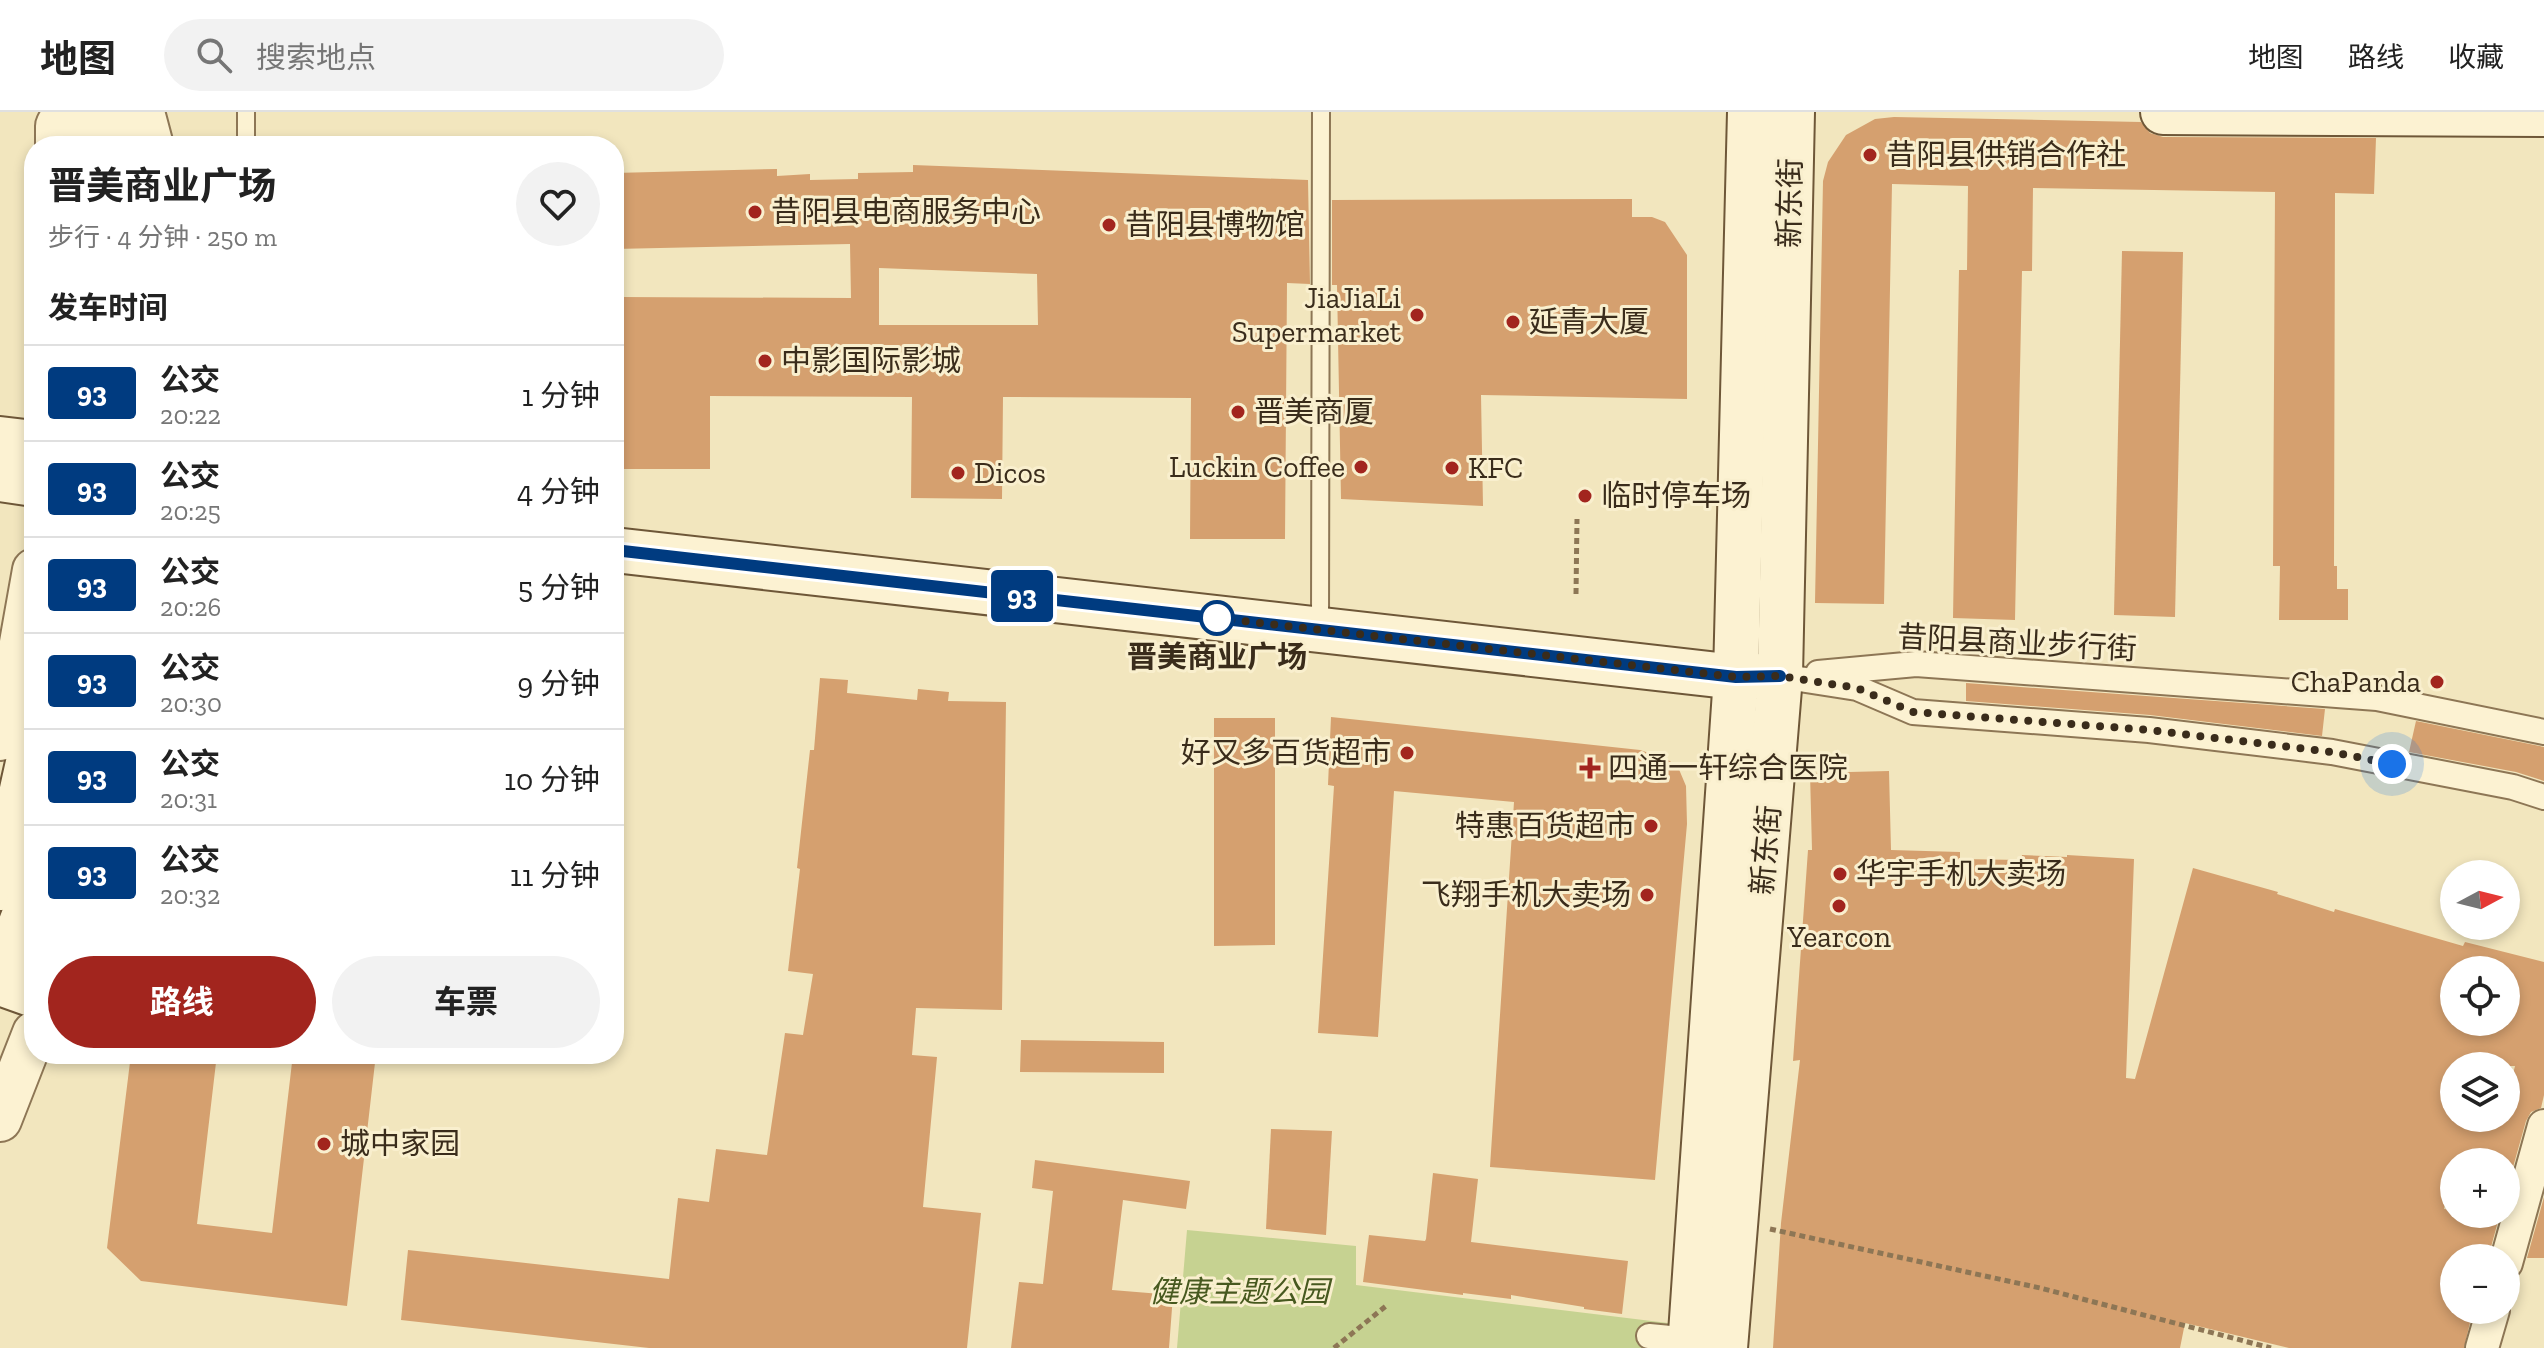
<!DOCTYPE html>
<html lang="zh">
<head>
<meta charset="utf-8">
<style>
  body { margin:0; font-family:"Zilla Slab","Noto Sans SC",serif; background:#f2f2f2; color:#222; height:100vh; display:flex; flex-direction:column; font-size:30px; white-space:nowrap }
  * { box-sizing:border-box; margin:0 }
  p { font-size:26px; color:#767676 }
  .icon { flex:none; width:44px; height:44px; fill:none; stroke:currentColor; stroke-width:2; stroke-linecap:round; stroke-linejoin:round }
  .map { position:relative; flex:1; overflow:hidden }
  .side { position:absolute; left:24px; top:24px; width:600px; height:928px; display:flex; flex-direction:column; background:#fff; border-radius:32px; box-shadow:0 4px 12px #0003 }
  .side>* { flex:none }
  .badge { padding:0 16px; border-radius:6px; font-size:28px; line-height:52px }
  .needle { width:52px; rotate:83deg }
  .buttons { position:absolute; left:2440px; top:748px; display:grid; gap:16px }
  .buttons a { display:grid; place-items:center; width:80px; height:80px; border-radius:50%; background:#fff; box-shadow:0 4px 12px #0003; font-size:40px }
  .you { position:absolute; width:40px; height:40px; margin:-20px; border:6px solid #fff; border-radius:50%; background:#1a73e8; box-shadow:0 0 0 12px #1a73e833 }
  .map>.badge { position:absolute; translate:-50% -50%; box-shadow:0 0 0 4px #fff }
  h2 { padding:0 24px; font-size:30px; line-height:72px }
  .round { display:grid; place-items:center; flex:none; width:84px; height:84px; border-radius:42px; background:#f2f2f2 }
  .summary { display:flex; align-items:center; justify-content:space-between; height:136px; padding:0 24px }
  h1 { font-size:38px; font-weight:700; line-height:60px }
  .button { display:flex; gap:16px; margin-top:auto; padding:16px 24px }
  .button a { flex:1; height:92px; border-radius:48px; background:#a2251e; color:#fff; font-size:32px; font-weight:700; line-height:92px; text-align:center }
  .button a+a { background:#f2f2f2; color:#222 }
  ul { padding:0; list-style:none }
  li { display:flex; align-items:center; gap:24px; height:96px; padding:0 24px; border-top:2px solid #e0e0e0 }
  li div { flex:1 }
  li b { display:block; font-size:30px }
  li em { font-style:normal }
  li .badge { min-width:88px; font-weight:700; text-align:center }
  header { display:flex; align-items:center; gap:48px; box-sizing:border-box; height:112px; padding:0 40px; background:#fff; border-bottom:2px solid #e0e0e0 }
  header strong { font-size:38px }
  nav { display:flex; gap:44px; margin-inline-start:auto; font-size:28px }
  .search { width:560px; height:72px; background:#f2f2f2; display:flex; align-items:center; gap:20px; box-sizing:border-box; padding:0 28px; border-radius:44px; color:#767676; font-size:30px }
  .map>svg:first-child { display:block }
  .green { fill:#c6d291 }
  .building { fill:#d5a06f; fill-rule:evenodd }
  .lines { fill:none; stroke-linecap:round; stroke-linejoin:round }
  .service-casing { stroke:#8d7655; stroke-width:20 }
  .pedestrian-casing { stroke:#8d7655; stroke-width:28 }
  .minor-casing { stroke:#8d7655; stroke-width:36 }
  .tertiary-casing { stroke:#8d7655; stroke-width:46 }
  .secondary-casing { stroke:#6e5738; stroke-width:48 }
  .path { stroke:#8d7655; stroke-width:5; stroke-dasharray:6 4; stroke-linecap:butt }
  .service { stroke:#fcf2d2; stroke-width:16 }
  .pedestrian { stroke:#fcf2d2; stroke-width:24 }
  .minor { stroke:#fcf2d2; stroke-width:32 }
  .tertiary { stroke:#fcf2d2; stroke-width:42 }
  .secondary { stroke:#fcf2d2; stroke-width:44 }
  .line-casing { stroke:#fff; stroke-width:18 }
  .line { stroke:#003b80; stroke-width:12 }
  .walk { stroke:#3a2c1b; stroke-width:8; stroke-dasharray:0 14.4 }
  .poi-dot { fill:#a2251e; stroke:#f9efce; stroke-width:3 }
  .stop-dot { fill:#fff; stroke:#003b80; stroke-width:4 }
  .labels { text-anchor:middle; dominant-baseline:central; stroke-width:6; stroke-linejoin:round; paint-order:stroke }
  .poi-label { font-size:30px; fill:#3a2c1b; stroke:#f9efce; text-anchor:start }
  .street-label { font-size:30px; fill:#3a2c1b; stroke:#f9efce }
  .stop-label { font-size:30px; font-weight:bold; fill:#3a2c1b; stroke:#f9efce }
  .park-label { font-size:30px; font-style:italic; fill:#47591f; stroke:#f9efce }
</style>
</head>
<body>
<header>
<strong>地图</strong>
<div class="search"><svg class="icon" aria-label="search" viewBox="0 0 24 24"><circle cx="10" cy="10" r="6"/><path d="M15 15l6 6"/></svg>搜索地点</div>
<nav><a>地图</a><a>路线</a><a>收藏</a></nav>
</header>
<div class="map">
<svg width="2544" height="1236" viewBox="0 0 2544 1236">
  <rect width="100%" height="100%" fill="#f2e6be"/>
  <!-- green -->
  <path class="green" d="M1187 1118 1356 1134V1173L1668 1211 1664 1236H1177Z"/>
  <!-- building -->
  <g class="building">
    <path d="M1894 5 2141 10 2150 21 2163 25 2376 26 2374 82 2335 81 2334 454H2337V477H2348V508H2279L2280 454H2273L2275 80 2033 76 2032 159H2022L2015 508 1953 506 1959 158H1967L1968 74 1892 72 1884 492 1815 491 1823 69 1828 50 1846 23 1875 7Z"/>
    <path d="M913 53 1308 68 1310 172 1287 171 1285 427H1190L1191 286 1003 285 1002 387 911 386 912 285 710 284V357H618L619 185 851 186 850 132 614 137V61L777 57V64L810 62V68L858 67V61L913 60ZM879 156 1037 162 1038 213H879Z"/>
    <path d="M1632 87V105H1652L1665 110 1687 143V287L1481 283 1483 394 1341 387 1337 173H1332V88Z"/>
    <path d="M2122 139 2183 140 2175 505 2114 503Z"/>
    <path d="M820 566 848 568 847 581 917 588 918 577 949 580 948 589 1006 590 1002 898 916 896 912 943 937 945 923 1095 981 1101 967 1236H649L401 1208 408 1138 669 1167 678 1086 709 1090 716 1037 767 1043 785 921 803 923 813 862 788 859 800 757 797 756 810 638H814Z"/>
    <path d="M1966 571 2325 597 2322 624 2150 603 1966 589Z"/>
    <path d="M1331 605 1640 638 1667 647 1678 655 1686 674 1687 712 1655 1068 1490 1055 1514 690 1394 679 1378 925 1318 921 1334 674 1328 673Z"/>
    <path d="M1214 606H1275V833L1214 834Z"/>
    <path d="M2416 609 2544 635V669L2516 660 2409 640Z"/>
    <path d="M1889 659 1891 738 1960 740V747L2021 748 2022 743 2067 745V743L2134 747 2126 966 2135 967 2193 756 2278 780 2277 782 2334 800 2335 797 2463 834 2465 830 2544 850V983L2541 996 2531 1000 2526 1009 2506 1080V1050H2454L2444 1097 2454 1098V1102H2500L2488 1146H2454V1198H2473L2464 1236H2289L2185 1211 2180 1236H1773L1781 1111 1800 948 1793 949 1808 738H1812L1810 661ZM2454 858H2506V910H2454ZM2454 954H2515L2506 990V1006H2454Z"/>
    <path d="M1021 928 1164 930V961L1020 960Z"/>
    <path d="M131 942H217L197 1112 272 1121 293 942H376L347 1194 141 1169 107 1136Z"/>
    <path d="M1271 1017 1332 1019 1326 1123 1266 1117Z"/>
    <path d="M1035 1048 1190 1069 1186 1097 1123 1088 1112 1178 1173 1183 1169 1236H1011L1019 1170 1043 1172 1053 1079 1032 1076Z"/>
    <path d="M1433 1061 1478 1067 1471 1130 1628 1149 1622 1202 1584 1197V1195L1511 1183V1187L1463 1181V1183L1363 1170 1369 1123 1425 1129 1426 1127Z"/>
    <path d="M2544 1085V1146H2527Z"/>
  </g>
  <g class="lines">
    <!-- service casing -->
    <g class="service-casing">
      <g id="service">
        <path d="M246 0V34"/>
        <path d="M1320 514 1321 0"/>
      </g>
    </g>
    <!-- pedestrian casing -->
    <g class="pedestrian-casing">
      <g id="pedestrian">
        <path d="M1818 561 1916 552 2377 586 2544 620"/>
        <path d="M1780 564 1857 576 1913 600 2149 618 2332 640 2513 675 2544 685"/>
        <path d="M1649 1224 1691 1228"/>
      </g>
    </g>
    <!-- minor casing -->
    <g class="minor-casing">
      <g id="minor">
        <path d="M2506 1151 2544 1014"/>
        <path d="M2482 1236 2493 1198"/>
      </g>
    </g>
    <!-- tertiary casing -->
    <g class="tertiary-casing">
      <g id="tertiary">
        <path d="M143 0 152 34"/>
        <path d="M57 34V14L64 0"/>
        <path d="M0 627 11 587 34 458"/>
        <path d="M0 1008 34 921"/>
      </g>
    </g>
    <!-- secondary casing -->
    <g class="secondary-casing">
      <g id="secondary">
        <path d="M2163 0 2544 2"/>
        <path d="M87 34 88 0"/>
        <path d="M122 34 123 0"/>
        <path d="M0 327 34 331"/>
        <path d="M0 367 34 372"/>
        <path d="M614 438 1736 565 1765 564"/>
        <path d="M0 776 34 624"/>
        <path d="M0 866 31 785 34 769"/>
        <path d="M0 871 34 883"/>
        <path d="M1690 1236 1736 565 1750 0"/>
        <path d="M1725 1236 1780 564 1792 0"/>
      </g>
    </g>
    <!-- path -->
    <g class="path">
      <path d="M1576 482 1577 407"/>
      <path d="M1770 1117 2040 1176 2271 1236"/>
      <path d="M1334 1236 1386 1194"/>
    </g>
    <!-- service -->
    <use href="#service" class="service"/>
    <!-- pedestrian -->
    <use href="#pedestrian" class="pedestrian"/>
    <!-- minor -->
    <use href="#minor" class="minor"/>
    <!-- tertiary -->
    <use href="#tertiary" class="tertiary"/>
    <!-- secondary -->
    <use href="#secondary" class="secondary"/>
  </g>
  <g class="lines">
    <!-- line casing -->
    <g class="line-casing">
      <path id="line" d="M614 438 1736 565 1780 564"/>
    </g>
    <!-- line -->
    <use href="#line" class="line"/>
    <!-- walk -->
    <path class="walk" d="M1217 506 1736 565 1780 564 1857 576 1913 600 2149 618 2332 640 2392 652"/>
  </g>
  <!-- markers -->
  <g class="poi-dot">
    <circle cx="1870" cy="43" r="8"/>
    <circle cx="755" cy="100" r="8"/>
    <circle cx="1109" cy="113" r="8"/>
    <circle cx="1417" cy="203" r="8"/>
    <circle cx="1513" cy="210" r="8"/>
    <circle cx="765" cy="249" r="8"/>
    <circle cx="1238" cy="300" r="8"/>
    <circle cx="1361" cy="355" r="8"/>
    <circle cx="1452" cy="356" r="8"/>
    <circle cx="958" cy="361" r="8"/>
    <circle cx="1585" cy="384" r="8"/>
    <circle cx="2437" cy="570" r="8"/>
    <circle cx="1407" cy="641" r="8"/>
    <path d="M1586 644h8v8h8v8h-8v8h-8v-8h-8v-8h8z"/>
    <circle cx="1651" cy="714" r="8"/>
    <circle cx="1840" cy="762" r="8"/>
    <circle cx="1647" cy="783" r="8"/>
    <circle cx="1839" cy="794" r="8"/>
    <circle cx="324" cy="1032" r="8"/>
  </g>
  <circle class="stop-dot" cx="1217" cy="506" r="16"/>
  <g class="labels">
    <!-- poi labels -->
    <g class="poi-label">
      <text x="1886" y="43">昔阳县供销合作社</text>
      <text x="771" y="100">昔阳县电商服务中心</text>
      <text x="1125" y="113">昔阳县博物馆</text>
      <text x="1401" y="186" text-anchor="end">JiaJiaLi<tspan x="1401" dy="34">Supermarket</tspan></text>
      <text x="1529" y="210">延青大厦</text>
      <text x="781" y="249">中影国际影城</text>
      <text x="1254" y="300">晋美商厦</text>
      <text x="1345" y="355" text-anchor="end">Luckin Coffee</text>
      <text x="1468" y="356">KFC</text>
      <text x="974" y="361">Dicos</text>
      <text x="1601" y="384">临时停车场</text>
      <text x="2421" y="570" text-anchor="end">ChaPanda</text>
      <text x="1391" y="641" text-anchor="end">好又多百货超市</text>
      <text x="1608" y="656">四通一轩综合医院</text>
      <text x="1635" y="714" text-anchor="end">特惠百货超市</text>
      <text x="1856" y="762">华宇手机大卖场</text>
      <text x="1631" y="783" text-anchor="end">飞翔手机大卖场</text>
      <text x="1839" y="825" text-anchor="middle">Yearcon</text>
      <text x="340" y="1032">城中家园</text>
    </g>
    <!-- street labels -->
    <g class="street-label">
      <text transform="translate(1790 91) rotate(-89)">新东街</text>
      <text transform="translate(2017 531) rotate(3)">昔阳县商业步行街</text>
      <text transform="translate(1766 738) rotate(-85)">新东街</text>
    </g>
    <!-- stop labels -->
    <g class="stop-label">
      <text x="1217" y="545">晋美商业广场</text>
    </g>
    <!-- park labels -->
    <g class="park-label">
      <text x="1239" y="1180">健康主题公园</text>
    </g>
  </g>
</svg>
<div class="buttons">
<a><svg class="needle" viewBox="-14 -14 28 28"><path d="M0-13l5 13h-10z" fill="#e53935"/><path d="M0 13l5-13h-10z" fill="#767676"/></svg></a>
<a><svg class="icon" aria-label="locate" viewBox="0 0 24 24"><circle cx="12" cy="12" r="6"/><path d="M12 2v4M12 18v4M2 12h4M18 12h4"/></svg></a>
<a><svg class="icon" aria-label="layers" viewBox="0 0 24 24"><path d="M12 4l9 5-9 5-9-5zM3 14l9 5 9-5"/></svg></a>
<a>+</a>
<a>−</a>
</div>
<div class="you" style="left:2392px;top:652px"></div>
<b class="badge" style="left:1022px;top:484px;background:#003b80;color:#fff">93</b>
<section class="side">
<div class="summary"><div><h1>晋美商业广场</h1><p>步行 · 4 分钟 · 250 m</p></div><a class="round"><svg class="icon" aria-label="heart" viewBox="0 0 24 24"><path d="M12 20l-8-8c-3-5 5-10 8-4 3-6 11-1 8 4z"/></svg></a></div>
<h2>发车时间</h2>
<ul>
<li><span class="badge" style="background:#003b80;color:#fff">93</span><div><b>公交</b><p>20:22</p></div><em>1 分钟</em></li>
<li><span class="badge" style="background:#003b80;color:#fff">93</span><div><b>公交</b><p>20:25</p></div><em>4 分钟</em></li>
<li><span class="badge" style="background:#003b80;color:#fff">93</span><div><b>公交</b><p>20:26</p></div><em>5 分钟</em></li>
<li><span class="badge" style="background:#003b80;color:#fff">93</span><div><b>公交</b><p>20:30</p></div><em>9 分钟</em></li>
<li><span class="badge" style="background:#003b80;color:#fff">93</span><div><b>公交</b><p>20:31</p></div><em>10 分钟</em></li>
<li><span class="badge" style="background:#003b80;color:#fff">93</span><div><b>公交</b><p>20:32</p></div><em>11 分钟</em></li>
</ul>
<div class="button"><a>路线</a><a>车票</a></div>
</section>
</div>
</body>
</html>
